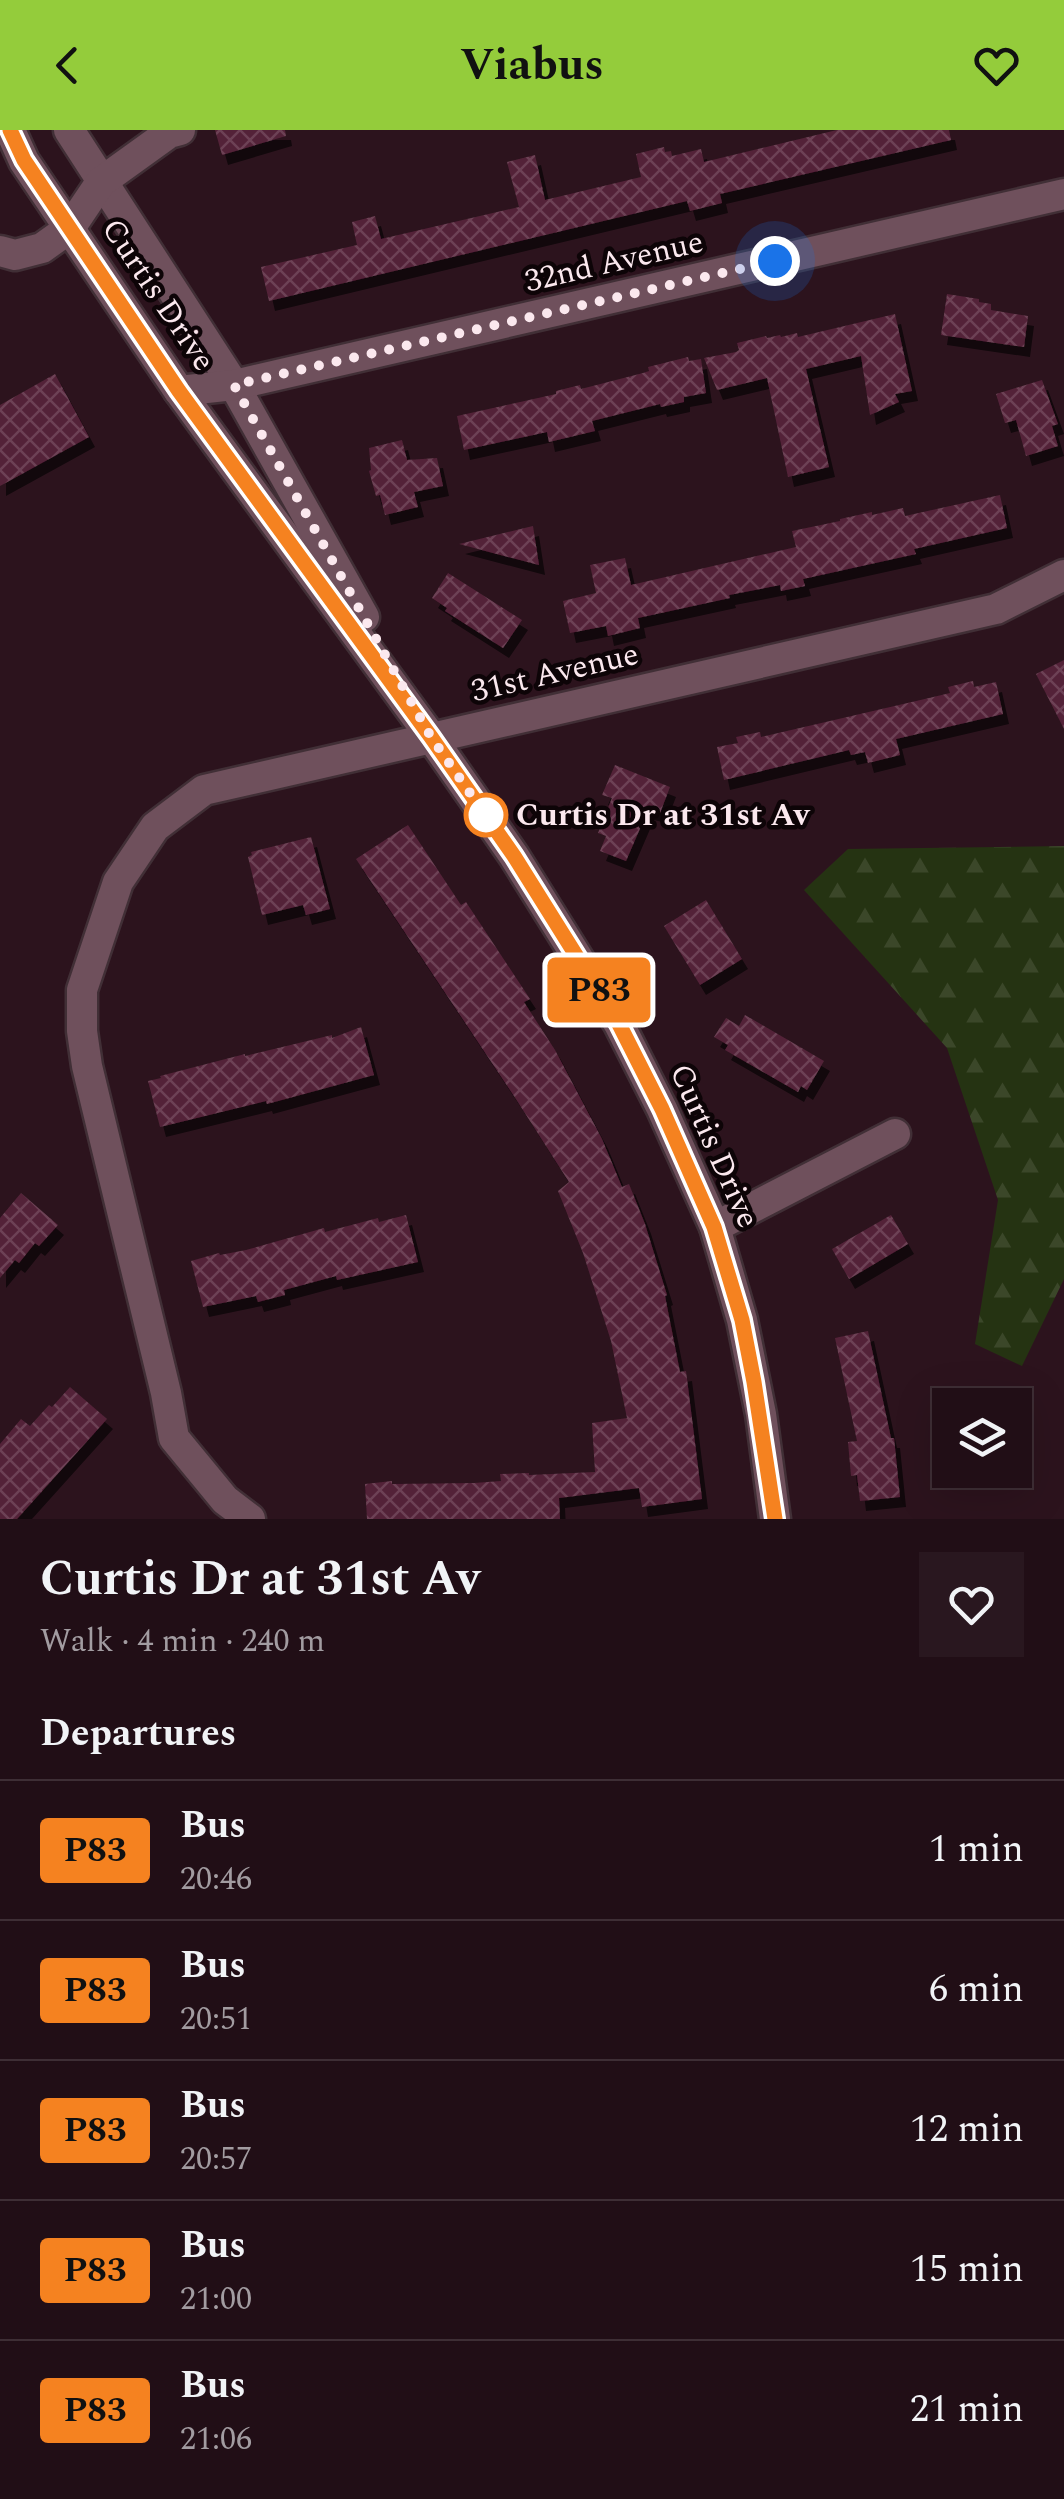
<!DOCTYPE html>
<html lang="en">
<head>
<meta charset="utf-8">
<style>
  body { margin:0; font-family:Spectral,serif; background:#29171f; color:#f1f3f6; height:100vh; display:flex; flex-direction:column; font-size:38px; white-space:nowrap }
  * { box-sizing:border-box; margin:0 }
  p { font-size:32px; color:#a29ca1 }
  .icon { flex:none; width:55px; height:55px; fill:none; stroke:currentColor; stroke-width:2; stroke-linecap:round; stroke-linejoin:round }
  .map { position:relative; height:1389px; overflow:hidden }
  .panel { display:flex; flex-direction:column; background:#210e16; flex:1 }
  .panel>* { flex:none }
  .badge { padding:0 20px; border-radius:8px; font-size:35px; line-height:65px }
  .tools { position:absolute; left:932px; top:1258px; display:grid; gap:20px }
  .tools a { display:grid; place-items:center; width:100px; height:100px; border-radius:0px; background:#210e16; box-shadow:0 10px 40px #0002,0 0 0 2px #3e2e35; font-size:50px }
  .you { position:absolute; width:50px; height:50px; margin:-25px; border:8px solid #fff; border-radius:50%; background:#1a73e8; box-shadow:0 0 0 15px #1a73e833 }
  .map>.badge { position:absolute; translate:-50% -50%; box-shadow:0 0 0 5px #fff }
  h2 { padding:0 40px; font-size:38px; line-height:90px }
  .round { display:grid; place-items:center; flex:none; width:105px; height:105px; border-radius:0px; background:#29171f }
  .headline { display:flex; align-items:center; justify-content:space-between; height:170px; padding:0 40px }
  h1 { font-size:48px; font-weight:700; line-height:75px }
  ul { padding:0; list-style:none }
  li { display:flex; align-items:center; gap:30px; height:140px; padding:0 40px; border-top:2px solid #3e2e35 }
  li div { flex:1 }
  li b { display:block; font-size:38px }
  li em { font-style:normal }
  li .badge { min-width:110px; font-weight:700; text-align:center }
  header { display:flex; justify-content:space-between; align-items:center; height:130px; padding:0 40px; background:#94cc3b; color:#111; font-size:45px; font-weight:700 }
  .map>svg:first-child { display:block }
  .forest { fill:url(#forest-firs) }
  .building { fill:url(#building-cross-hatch); filter:url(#shadow) }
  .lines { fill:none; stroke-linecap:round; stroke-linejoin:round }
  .minor-casing { stroke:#412f36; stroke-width:35 }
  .minor { stroke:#6f505c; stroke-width:30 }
  .line-casing { stroke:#fff; stroke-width:22 }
  .line { stroke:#f58220; stroke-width:15 }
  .walk { stroke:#fbe8ee; stroke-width:10; stroke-dasharray:0 18 }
  .stop-dot { fill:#fff; stroke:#f58220; stroke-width:5 }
  .labels { text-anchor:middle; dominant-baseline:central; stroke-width:9; stroke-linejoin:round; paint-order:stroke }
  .street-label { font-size:32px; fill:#fbe8ee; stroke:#0d0407 }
  .stop-label { font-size:32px; font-weight:bold; fill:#fbe8ee; stroke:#0d0407; text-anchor:start }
</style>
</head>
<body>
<header><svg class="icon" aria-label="back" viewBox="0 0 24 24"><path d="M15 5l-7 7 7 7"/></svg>Viabus<svg class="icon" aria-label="heart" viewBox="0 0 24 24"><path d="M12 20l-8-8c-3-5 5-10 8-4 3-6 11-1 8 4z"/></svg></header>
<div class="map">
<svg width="1064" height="1389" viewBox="0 0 1064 1389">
  <defs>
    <pattern id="forest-firs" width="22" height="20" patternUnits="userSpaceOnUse" patternTransform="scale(2.5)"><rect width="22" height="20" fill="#253312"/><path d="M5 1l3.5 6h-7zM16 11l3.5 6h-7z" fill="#3b4729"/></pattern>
    <pattern id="building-cross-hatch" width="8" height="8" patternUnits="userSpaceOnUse" patternTransform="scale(2.5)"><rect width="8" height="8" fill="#532238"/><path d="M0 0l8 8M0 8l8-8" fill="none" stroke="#6d4255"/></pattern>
    <filter id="shadow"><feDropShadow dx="6" dy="10" stdDeviation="0" flood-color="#0009"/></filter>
  </defs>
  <rect width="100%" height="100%" fill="#2c131d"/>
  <!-- forest -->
  <path class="forest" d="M1064 716V1149L1022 1236 975 1214 998 1070 947 918 804 760 848 719Z"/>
  <!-- building -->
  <g class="building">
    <path d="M215 0H285L286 6 222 25Z"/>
    <path d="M837 0H949L951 10 720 64 722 73 690 81 687 71 269 171 261 137 357 115 352 92 375 86 381 109 519 77 507 32 535 25 545 70 641 47 636 24 664 17 665 22 671 21 672 26 701 19 704 32Z"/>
    <path d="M947 164 979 169V172L991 174V180L1028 186 1024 217 941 205Z"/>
    <path d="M895 184 912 261 895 264 899 272 870 285 861 226 806 239 829 337 788 347 767 248 717 260 704 228 736 222 739 220 737 213 766 206 767 208 780 205 781 207 797 203 798 207Z"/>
    <path d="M688 227 689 231 701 229 706 263 684 267V272L661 277 660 274 592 291 595 301 549 312 547 302 464 320 457 286 556 264V261L580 255 581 259 643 243 649 241 648 237Z"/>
    <path d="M55 244 89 307 0 356V275Z"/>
    <path d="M1042 250 1058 294 1052 296 1058 316 1026 326 1016 290 1005 293 996 264Z"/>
    <path d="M402 310 407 330 437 328 443 356 414 362 418 377 385 385 380 365 376 366 369 341 371 340 369 318Z"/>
    <path d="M1000 365 1007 398 914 419 916 424 803 449 805 456 781 461 780 455 729 465 730 468 638 488 640 498 608 506 606 496 570 503 563 471 596 463 590 435 625 428 631 455 796 417 792 401 840 391V389L872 382V385L903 378 905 386Z"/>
    <path d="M533 396 539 435 459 414Z"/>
    <path d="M448 443 522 490 503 518 445 481 447 478 432 468Z"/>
    <path d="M1064 530V599L1036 544Z"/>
    <path d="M973 551 974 557 996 552 1003 584 896 609 900 625 868 633 865 622 851 625 849 620 724 650 717 617 738 613 736 607 760 602 761 607 929 568 950 563 948 557Z"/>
    <path d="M615 635 670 657 660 683 648 680 626 731 600 721 606 706 598 703 612 668 602 665Z"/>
    <path d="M408 695 461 775 466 772 530 869 524 872 555 920 602 1009 622 1057 629 1054 645 1094 667 1165 665 1166 680 1242 686 1241 702 1369 642 1377 639 1358 559 1368 560 1389H367L365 1354 392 1351V1354L474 1353 501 1351 500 1344 529 1343V1345L595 1342 592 1293 627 1288 611 1211 583 1123 558 1061 569 1052 514 966 356 729Z"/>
    <path d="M311 707 330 779 306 785 303 775 262 785 248 727 252 725 251 722Z"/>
    <path d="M706 770 742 829 700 855 664 796Z"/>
    <path d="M745 885 824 931 807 960 801 956 798 962 725 920 728 915 714 907 726 888 739 896Z"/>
    <path d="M361 897 374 945 267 974 266 971 160 997 148 951 161 948 160 946 245 924V926L332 905V908Z"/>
    <path d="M21 1063 58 1095 39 1116 35 1113 19 1133 15 1130 0 1148V1088Z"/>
    <path d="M406 1085 418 1132 337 1150 336 1146 284 1160 285 1165 258 1172 256 1166 203 1177 191 1131 219 1123 220 1125 246 1120 324 1098 325 1102 378 1088 379 1092Z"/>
    <path d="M891 1085 908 1114 849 1149 832 1119Z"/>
    <path d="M868 1201 891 1308H894L900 1367 860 1371 857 1345 851 1346 848 1312 857 1311 835 1208Z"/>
    <path d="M70 1257 107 1289 17 1389H0V1314L21 1289 30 1296 49 1275 52 1277Z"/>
  </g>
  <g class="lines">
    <!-- minor casing -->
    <g class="minor-casing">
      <g id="minor">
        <path d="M10 0 24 31 179 261 431 607 514 726 619 894 662 979 715 1097 742 1190 761 1284 775 1389"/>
        <path d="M69 0 234 255 364 487"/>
        <path d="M0 121 15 125 42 118 70 98 101 52 169 3 180 0"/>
        <path d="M179 261 234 255 1064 64"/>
        <path d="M715 1097 895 1004"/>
        <path d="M250 1389 225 1370 174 1308 166 1263 87 936 82 901V860L118 752 155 697 204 660 996 479 1064 445"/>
      </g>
    </g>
    <!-- minor -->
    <use href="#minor" class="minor"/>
  </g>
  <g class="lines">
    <!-- line casing -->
    <g class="line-casing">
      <path id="line" d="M10 0 24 30 179 261 431 607 514 726 619 894 662 979 714 1097 742 1190 754 1252 775 1389"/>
    </g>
    <!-- line -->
    <use href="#line" class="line"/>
    <!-- walk -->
    <path class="walk" d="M486 685 493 696 431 607 234 255 775 131"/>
  </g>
  <!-- markers -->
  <circle class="stop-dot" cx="486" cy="685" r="20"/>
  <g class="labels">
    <!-- street labels -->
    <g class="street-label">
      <text transform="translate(614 132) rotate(-13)">32nd Avenue</text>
      <text transform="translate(158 165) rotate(56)">Curtis Drive</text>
      <text transform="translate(555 543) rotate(-13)">31st Avenue</text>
      <text transform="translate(714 1016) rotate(66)">Curtis Drive</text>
    </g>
    <!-- stop labels -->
    <g class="stop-label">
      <text x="516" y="685">Curtis Dr at 31st Av</text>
    </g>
  </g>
</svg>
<div class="tools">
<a><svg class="icon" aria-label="layers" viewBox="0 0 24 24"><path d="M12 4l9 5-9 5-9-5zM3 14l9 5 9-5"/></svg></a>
</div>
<div class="you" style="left:775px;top:131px"></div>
<b class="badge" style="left:599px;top:860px;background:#f58220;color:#111">P83</b>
</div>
<section class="panel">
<div class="headline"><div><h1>Curtis Dr at 31st Av</h1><p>Walk · 4 min · 240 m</p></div><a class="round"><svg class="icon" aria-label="heart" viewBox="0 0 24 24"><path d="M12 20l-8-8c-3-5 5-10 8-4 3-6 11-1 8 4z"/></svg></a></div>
<h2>Departures</h2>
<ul>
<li><span class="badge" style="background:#f58220;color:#111">P83</span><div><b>Bus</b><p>20:46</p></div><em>1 min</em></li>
<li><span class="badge" style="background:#f58220;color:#111">P83</span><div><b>Bus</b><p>20:51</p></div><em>6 min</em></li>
<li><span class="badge" style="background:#f58220;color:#111">P83</span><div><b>Bus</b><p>20:57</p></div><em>12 min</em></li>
<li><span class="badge" style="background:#f58220;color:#111">P83</span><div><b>Bus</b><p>21:00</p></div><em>15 min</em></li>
<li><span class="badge" style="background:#f58220;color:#111">P83</span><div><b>Bus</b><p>21:06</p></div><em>21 min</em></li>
</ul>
</section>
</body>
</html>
